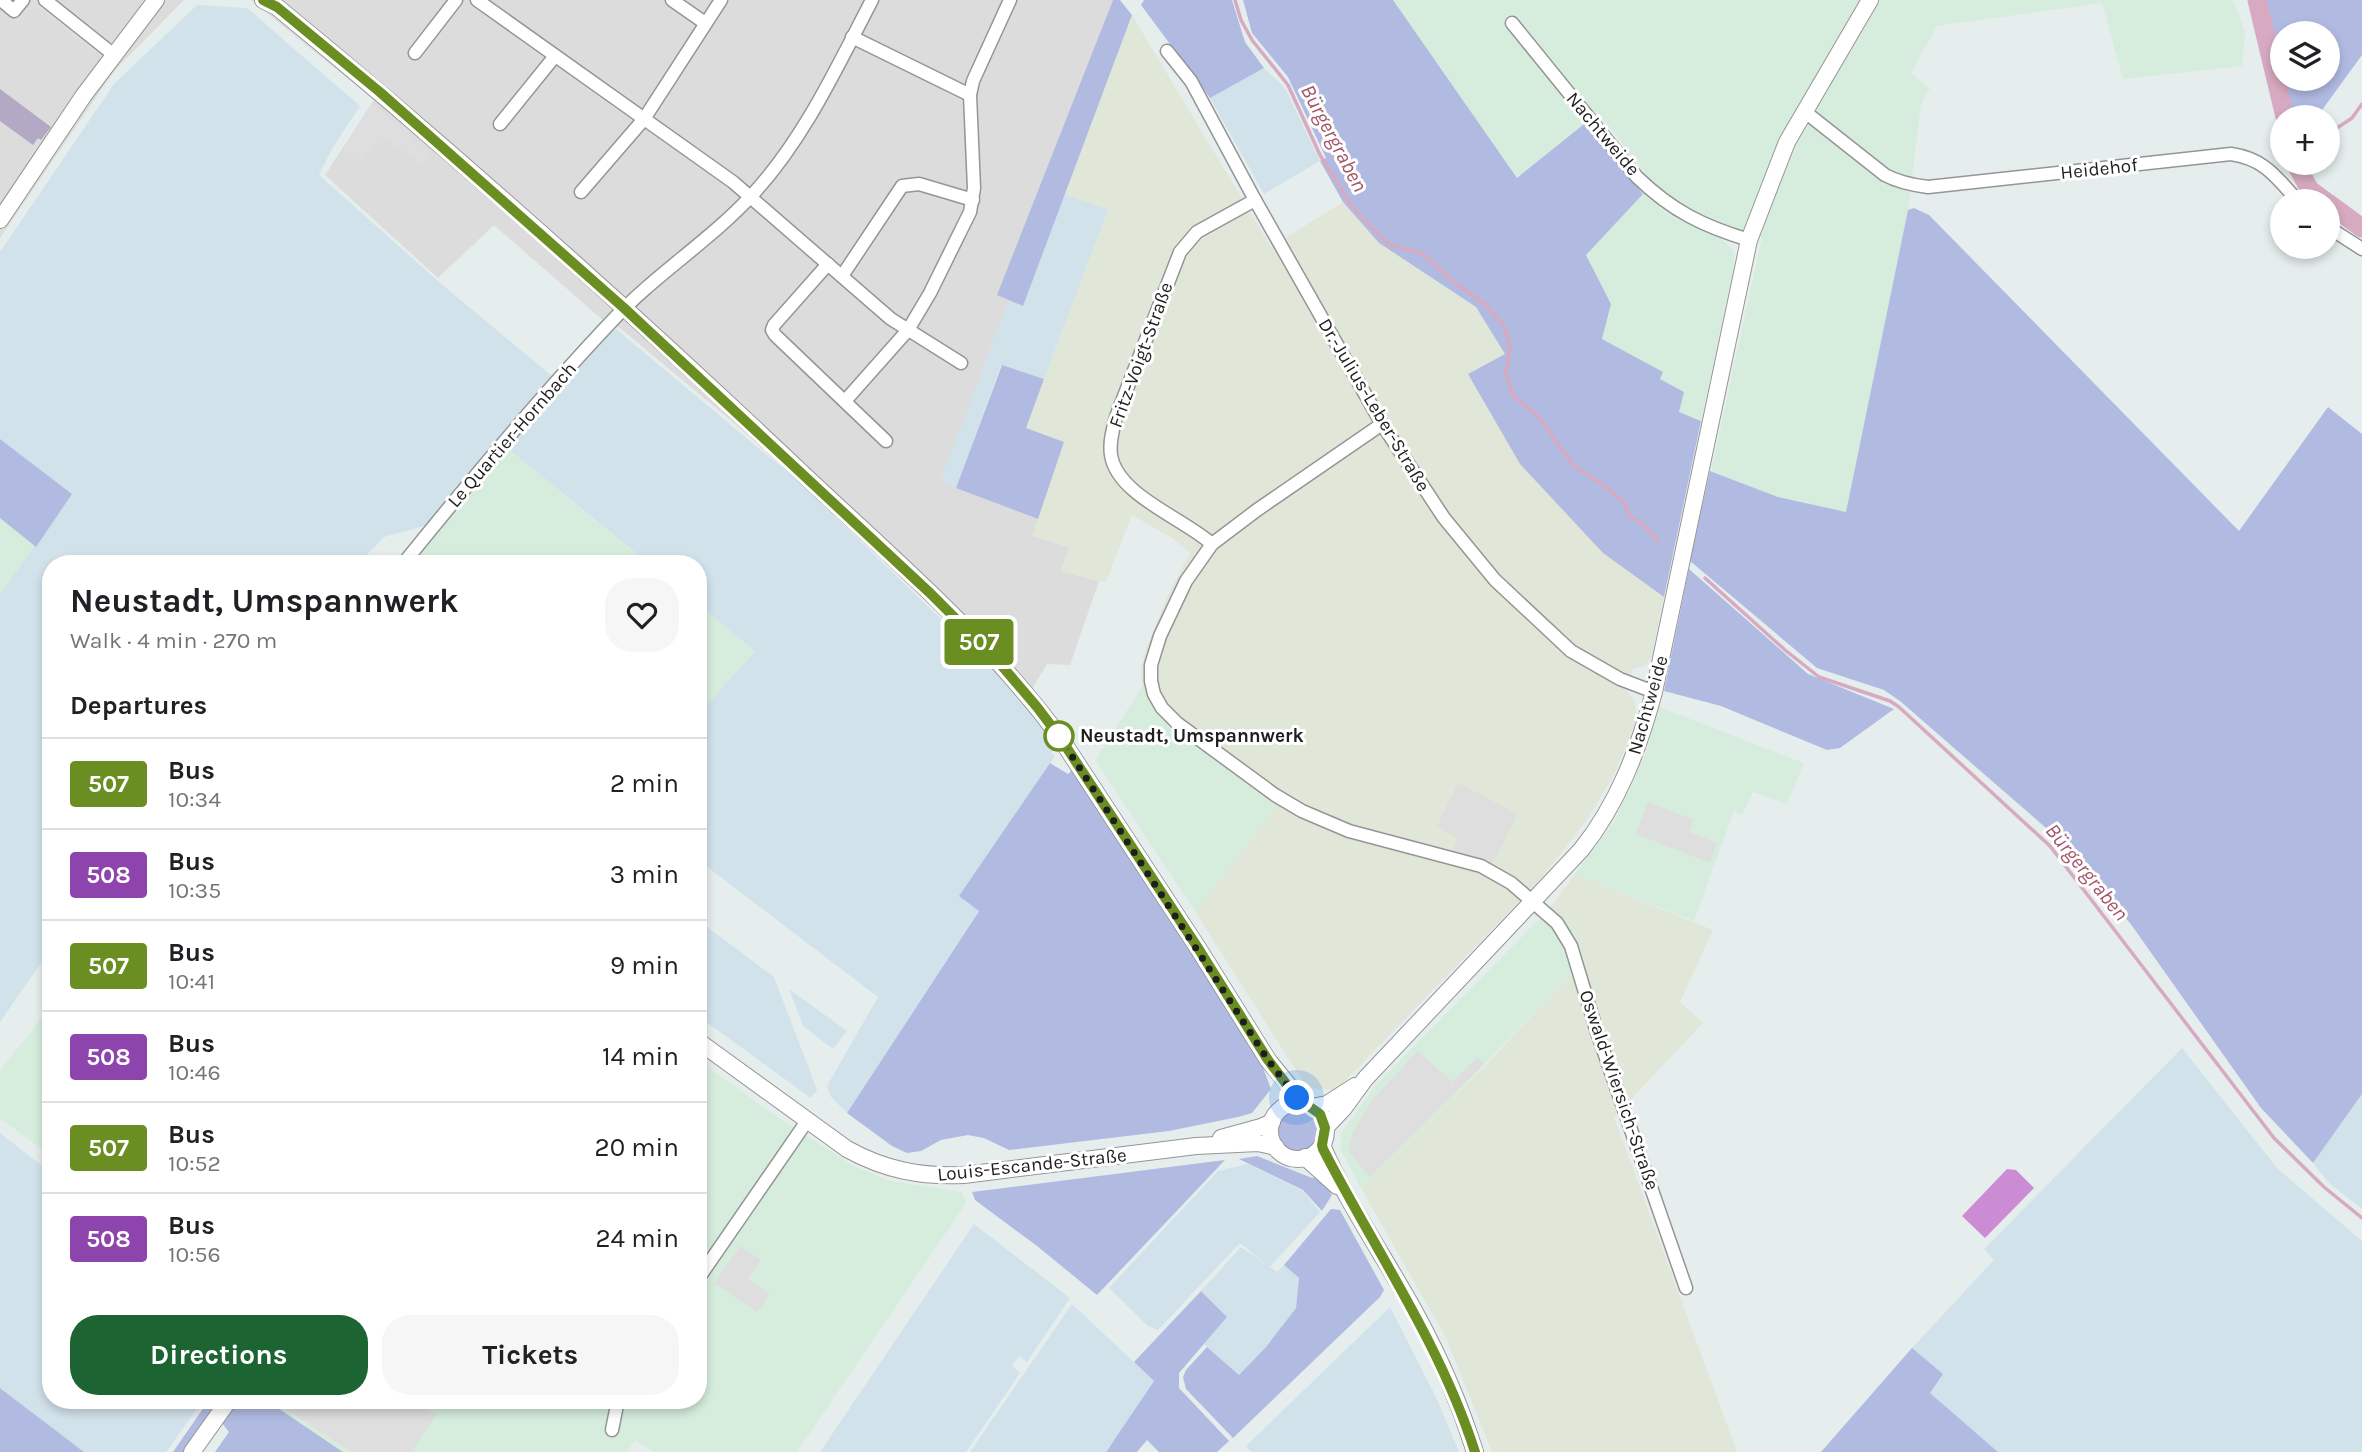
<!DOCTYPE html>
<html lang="en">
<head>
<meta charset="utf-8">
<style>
  body { margin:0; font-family:Karla,sans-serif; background:#f6f6f6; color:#202124; height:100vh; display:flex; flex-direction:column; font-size:26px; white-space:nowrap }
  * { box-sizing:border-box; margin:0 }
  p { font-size:23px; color:#757577 }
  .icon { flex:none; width:38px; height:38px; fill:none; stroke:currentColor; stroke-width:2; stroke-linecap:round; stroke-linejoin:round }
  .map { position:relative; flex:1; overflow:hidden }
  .side { position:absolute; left:42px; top:555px; width:665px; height:854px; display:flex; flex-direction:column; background:#fff; border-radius:28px; box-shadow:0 4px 10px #0003 }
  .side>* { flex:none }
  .badge { padding:0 14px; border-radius:5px; font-size:24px; line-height:46px }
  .tools { position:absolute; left:2270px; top:21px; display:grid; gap:14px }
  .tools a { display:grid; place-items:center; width:70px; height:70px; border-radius:50%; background:#fff; box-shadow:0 4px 10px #0003; font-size:35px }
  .you { position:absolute; width:35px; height:35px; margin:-18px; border:5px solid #fff; border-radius:50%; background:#1a73e8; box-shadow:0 0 0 10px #1a73e833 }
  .map>.badge { position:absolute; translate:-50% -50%; box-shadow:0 0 0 4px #fff }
  h2 { padding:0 28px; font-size:26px; line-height:63px }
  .round { display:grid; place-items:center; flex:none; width:74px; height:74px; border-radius:28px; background:#f6f6f6 }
  .summary { display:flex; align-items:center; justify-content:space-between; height:119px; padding:0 28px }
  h1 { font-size:33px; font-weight:700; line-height:52px }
  .action { display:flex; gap:14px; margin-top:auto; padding:14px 28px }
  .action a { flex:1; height:80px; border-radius:28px; background:#1c6432; color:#fff; font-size:28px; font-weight:700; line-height:80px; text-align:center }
  .action a+a { background:#f6f6f6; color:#202124 }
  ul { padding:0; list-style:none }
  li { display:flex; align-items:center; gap:21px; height:91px; padding:0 28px; border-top:2px solid #e0e0e0 }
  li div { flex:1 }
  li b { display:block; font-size:26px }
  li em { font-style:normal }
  li .badge { min-width:77px; font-weight:700; text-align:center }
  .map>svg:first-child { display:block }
  .residential { fill:#dbdcdb }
  .commercial { fill:#d6eddd }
  .industrial { fill:#e0e6d8 }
  .farmland { fill:#d2e2eb }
  .grass { fill:#b1bbe2 }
  .cemetery { fill:#b4a9c4 }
  .pitch { fill:#cc8cd4 }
  .parking { fill:#dedede }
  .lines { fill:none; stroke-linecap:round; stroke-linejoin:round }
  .stream { stroke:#d7aac1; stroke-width:3.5 }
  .river { stroke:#d7aac1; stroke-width:19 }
  .minor-casing { stroke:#959595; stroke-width:15 }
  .tertiary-casing { stroke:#959595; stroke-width:18 }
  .minor { stroke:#fff; stroke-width:12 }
  .tertiary { stroke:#fff; stroke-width:16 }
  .line-casing { stroke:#fff; stroke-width:16 }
  .line { stroke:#6b8e23; stroke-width:10 }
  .walk { stroke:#1e1e1e; stroke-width:7; stroke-dasharray:0 12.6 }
  .stop-dot { fill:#fff; stroke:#6b8e23; stroke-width:3.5 }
  .labels { text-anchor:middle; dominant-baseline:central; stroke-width:6; stroke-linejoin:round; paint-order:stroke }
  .street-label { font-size:19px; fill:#1e1e1e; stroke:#fff }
  .stop-label { font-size:19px; font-weight:bold; fill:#1e1e1e; stroke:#fff; text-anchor:start }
  .water-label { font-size:21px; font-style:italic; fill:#a35567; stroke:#fff }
</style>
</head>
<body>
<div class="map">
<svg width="2362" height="1452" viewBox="0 0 2362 1452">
  <rect width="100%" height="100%" fill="#e5eeed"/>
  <!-- residential -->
  <g class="residential">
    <path d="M0 0H184L114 71 0 238Z"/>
    <path d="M251 0H1113L998 295 1009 300 941 482 1038 519 1033 536 1069 547 1061 571 1099 581 1070 665 1047 664 1025 701 978 646 801 479 620 328 604 321 494 225 438 278 325 175 374 100Z"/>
  </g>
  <!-- commercial -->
  <g class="commercial">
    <path d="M1393 0H2233L2245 32 2242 66 2123 79 2102 3 1937 26 1911 73 1930 88 1921 104 1908 210 1846 512 1778 497 1711 471 1762 238 1697 212 1655 185 1597 112 1517 179Z"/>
    <path d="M1643 194 1670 216 1722 239 1734 251V265L1701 421 1679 412 1660 379 1663 372 1602 339 1611 304 1586 255Z"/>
    <path d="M499 440 587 514 648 563 396 564Z"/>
    <path d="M0 518 36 547 0 594Z"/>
    <path d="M698 604 755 651 698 715Z"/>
    <path d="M1142 687 1160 717 1277 807 1195 911 1095 760Z"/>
    <path d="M1659 707 1804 763 1787 804 1753 792 1742 815 1734 811 1694 921 1575 874 1614 822 1644 758Z"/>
    <path d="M1550 908 1572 926 1585 958 1431 1121 1361 1188 1340 1148 1342 1132 1374 1087Z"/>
    <path d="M51 1007V1156L0 1118V1070Z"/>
    <path d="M698 1060 780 1119 854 1166 886 1180 962 1192 966 1203 797 1452H653L635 1440 627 1452H343L279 1409 285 1400H698Z"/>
  </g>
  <!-- industrial -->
  <g class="industrial">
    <path d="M1132 15 1271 247 1343 202 1379 243 1477 308 1506 354 1469 374 1603 553 1664 597 1652 655 1646 665 1633 669 1627 690 1635 702 1636 722 1615 773 1586 821 1540 880 1336 1090 1307 1088 1195 911 1277 807 1160 717 1142 687 1141 671 1146 649 1168 595 1190 553 1172 538 1132 515 1106 582 1099 581 1061 571 1069 547 1032 536 1063 443 1025 428 1108 211 1064 194Z"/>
    <path d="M1575 874 1713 930 1680 1002 1703 1023 1614 1117 1737 1452H1492L1446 1338 1361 1188 1484 1067 1585 958 1572 926 1550 908Z"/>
  </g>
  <!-- farmland -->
  <g class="farmland">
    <path d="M197 5 247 8 360 106 333 147 319 175 439 282 553 377 616 329 799 482 995 671 1056 745 1051 753 1055 756 960 896 979 910 847 1113 831 1097 827 1086 878 997 698 860V715L755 651 698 604V564L648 563 499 441 428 525 384 537 363 559 362 563 51 564V960L45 957 0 1022V594L72 494 0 439V252L114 84Z"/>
    <path d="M1264 68 1285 88 1320 161 1264 194 1210 98Z"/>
    <path d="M1064 194 1108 210 1044 379 1001 365 956 488 940 482 1009 300 1023 305Z"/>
    <path d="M698 920 774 977 817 1090 811 1098 698 1016Z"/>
    <path d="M789 989 847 1031 833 1049 803 1026Z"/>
    <path d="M2182 1048 2277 1168 2362 1241V1452H1998L1930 1393 1912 1348 1994 1260 1984 1249Z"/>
    <path d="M2362 1094V1209L2329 1183 2313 1163Z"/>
    <path d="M0 1133 51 1173V1400H203L166 1452H84L0 1388Z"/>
    <path d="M1248 1164 1303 1191 1320 1212 1270 1267 1277 1272 1284 1265 1299 1278 1296 1308 1266 1347 1239 1375 1204 1344 1227 1317 1201 1291 1241 1247 1267 1265 1240 1243 1158 1330 1148 1326 1109 1288 1218 1171Z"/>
    <path d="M974 1224 1070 1298 1027 1362 1019 1356 1012 1366 1020 1373 966 1452H820Z"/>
    <path d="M1072 1304 1154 1381 1119 1433 1105 1452H970Z"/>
    <path d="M1390 1307 1436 1397 1459 1452H1251L1246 1446Z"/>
  </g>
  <!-- grass -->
  <g class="grass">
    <path d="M1113 0H1120L1132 15 1023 306 997 295Z"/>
    <path d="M1144 0H1232L1245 42 1264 68 1210 98 1141 5Z"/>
    <path d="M1243 0H1393L1517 178 1584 124 1643 194 1586 255 1611 304 1602 339 1663 372 1660 379 1684 392 1679 412 1701 421 1664 597 1603 553 1520 464 1468 374 1505 354 1476 307 1379 243 1343 202 1320 161 1326 158 1288 77 1252 33Z"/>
    <path d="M2266 0H2362V55L2317 117H2292L2283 79H2328V33H2282V75Z"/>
    <path d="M1914 208 1929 215 2239 531 2328 407 2362 434V1094L2313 1163 2261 1108 2130 923 2046 828 1900 701 1884 690 1817 668 1690 561 1710 471 1778 497 1846 512 1908 210Z"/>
    <path d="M1002 365 1044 379 1026 428 1064 442 1038 519 956 488Z"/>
    <path d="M0 439 72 494 36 547 0 518Z"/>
    <path d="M1689 569 1808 674 1894 709 1840 748 1827 750 1721 706 1664 691Z"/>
    <path d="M1050 763 1068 774 1074 768 1138 864 1262 1065 1271 1089 1252 1113 1238 1117 1169 1131 1009 1150 984 1138 968 1135 941 1140 921 1151 907 1153 892 1146 847 1113 979 911 959 896Z"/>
    <circle cx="1299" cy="1130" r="22"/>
    <path d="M1257 1156 1312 1178 1321 1176 1332 1195 1322 1211 1303 1190 1239 1159Z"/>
    <path d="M1225 1160 1097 1295 1037 1246 975 1200 972 1192Z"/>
    <path d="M1331 1209 1340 1210 1384 1290 1380 1297 1233 1438 1186 1389 1183 1377 1186 1370 1207 1347 1239 1375 1266 1347 1296 1308 1299 1278 1284 1265Z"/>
    <path d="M1201 1291 1227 1317 1179 1373V1388L1229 1441 1217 1452H1159L1147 1440 1137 1452H1106L1154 1381 1134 1362Z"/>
    <path d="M1912 1348 1943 1374 1930 1393 1998 1452H1821Z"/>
    <path d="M0 1388 84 1452H0Z"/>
    <path d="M209 1400H221L184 1452H173Z"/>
    <path d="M239 1400H266L343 1452H215L229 1432 222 1423Z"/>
  </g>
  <!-- cemetery -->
  <path class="cemetery" d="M0 89 51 127 41 140 38 138 33 145 0 121Z"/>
  <!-- pitch -->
  <path class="pitch" d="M2007 1169 2016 1170 2034 1188 1985 1238 1962 1216Z"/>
  <!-- parking -->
  <g class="parking">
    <path d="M0 0 14 10 23 0H45L101 47 96 54 34 5 17 24 0 11Z"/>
    <path d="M372 103 432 155 422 166 404 150 401 153 381 136 358 162 342 149Z"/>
    <path d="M1458 783 1518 814 1492 864 1452 852 1458 839 1437 826Z"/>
    <path d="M1648 802 1694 820 1689 832 1717 843 1710 863 1636 834Z"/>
    <path d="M1418 1051 1452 1082 1478 1057 1484 1064 1370 1177 1348 1151 1354 1130 1372 1100Z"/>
    <path d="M740 1246 761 1260 748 1279 770 1294 757 1312 714 1283Z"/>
    <path d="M288 1400H427L423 1406 436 1415 411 1452H351L283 1407Z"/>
  </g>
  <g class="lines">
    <!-- stream -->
    <g class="stream">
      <path d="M1235 0 1241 20 1252 40 1288 85 1320 155 1352 207 1388 244 1423 254 1455 283 1485 304 1504 326 1510 345 1506 373 1513 396 1537 415 1575 467 1599 482 1625 503 1629 516 1640 522 1659 541"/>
      <path d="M2328 134 2352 118 2362 104"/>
      <path d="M1705 578 1785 650 1819 677 1890 701 1899 707 2050 846 2274 1138 2324 1187 2362 1218"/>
    </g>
    <!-- river -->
    <g class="river">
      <path d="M2257 0 2285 117"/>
      <path d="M2295 163 2310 190 2325 201"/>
      <path d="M2328 203 2362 228"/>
    </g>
    <!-- minor casing -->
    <g class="minor-casing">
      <g id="minor">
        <path d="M1 0 14 11 23 0"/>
        <path d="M45 0 114 55"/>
        <path d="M477 0 733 182 891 319 961 363"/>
        <path d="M672 0 705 23"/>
        <path d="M1512 23 1637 177C1672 211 1703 226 1749 240"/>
        <path d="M852 37 970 95"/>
        <path d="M1167 51 1191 81 1255 200 1382 424 1444 518 1495 580 1571 651 1620 679 1654 692"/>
        <path d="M415 53 456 0"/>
        <path d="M1804 111 1885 175C1898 182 1912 185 1928 187L2231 154C2265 159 2276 177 2298 201"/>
        <path d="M500 124 555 56"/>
        <path d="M581 192 644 119 721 0"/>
        <path d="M2328 227 2362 249"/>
        <path d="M828 264 774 325 772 330 775 335 886 441"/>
        <path d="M842 276 902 186 919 184 973 200"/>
        <path d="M845 401 908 330 930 293 970 212 974 188 970 95 973 81 1010 0"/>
        <path d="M1382 424 1257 510 1212 544 1186 581 1160 636 1151 665V681L1154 694 1162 708 1177 723 1275 795 1302 811 1349 831 1481 866 1511 883 1557 923 1571 946 1597 1032 1686 1288"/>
        <path d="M1212 544C1183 518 1117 495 1111 455 1109 442 1113 429 1116 417L1180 252 1197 232 1255 200"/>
        <path d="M403 564C470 481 538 399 611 322 654 275 710 241 753 194 804 139 837 67 872 0"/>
        <path d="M698 1279 807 1121"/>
        <path d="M612 1430 618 1400"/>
      </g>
    </g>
    <!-- tertiary casing -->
    <g class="tertiary-casing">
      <g id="tertiary">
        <path d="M263 0 277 7C457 155 631 311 800 471 890 556 985 636 1059 736L1198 948 1268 1060 1303 1103"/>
        <path d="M0 220 84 95 156 0"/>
        <path d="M698 1041 847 1149C885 1170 921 1177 964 1175L1196 1146 1258 1143 1276 1147"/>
        <circle cx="1298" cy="1131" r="28"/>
        <path d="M1312 1107 1327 1104 1355 1086"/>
        <path d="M1325 1128 1344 1108 1365 1079 1581 850C1618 804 1639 748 1654 692L1749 240 1787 142 1870 0"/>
        <path d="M1221 1138 1261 1127 1272 1122"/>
        <path d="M1322 1145C1347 1204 1385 1257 1416 1314 1440 1358 1460 1404 1475 1452"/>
        <path d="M1305 1157 1337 1186"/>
        <path d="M192 1452 229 1400"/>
      </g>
    </g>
    <!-- minor -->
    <use href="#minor" class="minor"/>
    <!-- tertiary -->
    <use href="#tertiary" class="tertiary"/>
  </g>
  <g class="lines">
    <!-- line casing -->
    <g class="line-casing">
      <path id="line" d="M263 0 277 7 381 93 624 308 930 593 996 659 1037 707 1059 736 1198 948 1268 1060 1297 1098 1320 1114 1325 1128 1322 1145 1323 1149C1375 1250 1440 1343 1475 1452"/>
    </g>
    <!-- line -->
    <use href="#line" class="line"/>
    <!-- walk -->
    <path class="walk" d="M1059 736 1268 1060 1297 1098"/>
  </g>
  <!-- markers -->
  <circle class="stop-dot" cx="1059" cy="736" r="14"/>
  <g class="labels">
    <!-- street labels -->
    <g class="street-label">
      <text transform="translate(1603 134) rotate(50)">Nachtweide</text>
      <text transform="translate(2099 169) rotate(-6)">Heidehof</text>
      <text transform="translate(1141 355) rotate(-70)">Fritz-Voigt-Straße</text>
      <text transform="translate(1374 405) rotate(59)">Dr.-Julius-Leber-Straße</text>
      <text transform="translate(512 435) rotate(-49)">Le Quartier-Hornbach</text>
      <text transform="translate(1648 705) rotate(-74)">Nachtweide</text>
      <text transform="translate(1619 1090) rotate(71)">Oswald-Wiersich-Straße</text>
      <text transform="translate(1032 1165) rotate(-6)">Louis-Escande-Straße</text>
    </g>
    <!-- stop labels -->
    <g class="stop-label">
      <text x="1080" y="736">Neustadt, Umspannwerk</text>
    </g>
    <!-- water labels -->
    <g class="water-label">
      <text transform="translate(1334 138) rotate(62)">Bürgergraben</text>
      <text transform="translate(2087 872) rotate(51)">Bürgergraben</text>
    </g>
  </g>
</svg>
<div class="tools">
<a><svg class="icon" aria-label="layers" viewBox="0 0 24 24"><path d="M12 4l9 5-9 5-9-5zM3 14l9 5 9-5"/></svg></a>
<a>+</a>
<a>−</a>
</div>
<div class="you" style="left:1297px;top:1098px"></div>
<b class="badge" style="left:979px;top:642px;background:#6b8e23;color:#fff">507</b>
<section class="side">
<div class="summary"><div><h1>Neustadt, Umspannwerk</h1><p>Walk · 4 min · 270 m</p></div><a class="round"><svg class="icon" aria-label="heart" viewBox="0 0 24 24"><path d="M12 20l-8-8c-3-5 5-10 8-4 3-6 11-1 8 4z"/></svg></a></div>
<h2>Departures</h2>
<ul>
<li><span class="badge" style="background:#6b8e23;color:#fff">507</span><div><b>Bus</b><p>10:34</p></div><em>2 min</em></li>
<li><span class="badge" style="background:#8e44ad;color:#fff">508</span><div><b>Bus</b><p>10:35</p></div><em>3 min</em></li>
<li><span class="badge" style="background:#6b8e23;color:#fff">507</span><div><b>Bus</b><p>10:41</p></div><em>9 min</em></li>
<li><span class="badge" style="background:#8e44ad;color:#fff">508</span><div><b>Bus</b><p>10:46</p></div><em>14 min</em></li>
<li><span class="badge" style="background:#6b8e23;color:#fff">507</span><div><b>Bus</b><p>10:52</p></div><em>20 min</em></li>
<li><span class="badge" style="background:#8e44ad;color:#fff">508</span><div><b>Bus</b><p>10:56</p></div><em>24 min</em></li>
</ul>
<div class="action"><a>Directions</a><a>Tickets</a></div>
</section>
</div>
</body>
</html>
